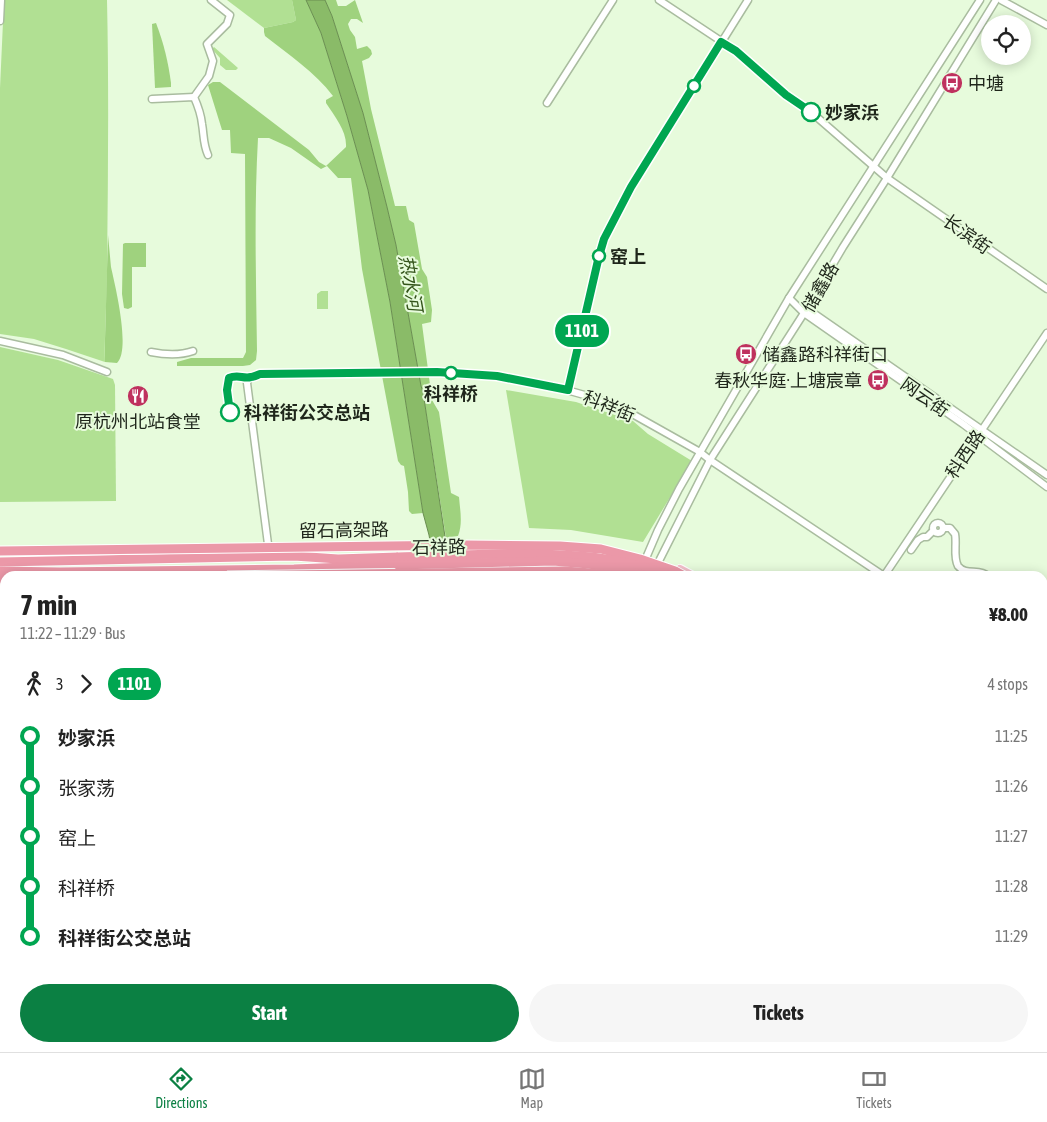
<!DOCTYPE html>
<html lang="en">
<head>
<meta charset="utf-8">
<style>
  body { margin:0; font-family:"Asap Condensed","Noto Sans SC",sans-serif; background:#f6f6f6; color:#222; height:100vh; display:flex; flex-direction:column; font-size:19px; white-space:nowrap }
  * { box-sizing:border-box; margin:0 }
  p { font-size:16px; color:#767676 }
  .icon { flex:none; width:28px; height:28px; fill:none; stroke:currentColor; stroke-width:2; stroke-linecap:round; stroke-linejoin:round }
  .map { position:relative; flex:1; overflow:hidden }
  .panel { position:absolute; left:0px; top:571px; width:1048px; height:481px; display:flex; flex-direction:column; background:#fff; border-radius:15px 15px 0 0; box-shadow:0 2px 12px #0003 }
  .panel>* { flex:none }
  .badge { padding:0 10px; border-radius:16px; font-size:18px; line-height:32px }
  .buttons { position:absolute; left:981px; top:15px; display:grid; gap:10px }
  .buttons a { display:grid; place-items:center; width:50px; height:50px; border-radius:50%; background:#fff; box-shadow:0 2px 12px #0003; font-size:25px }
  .map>.badge { position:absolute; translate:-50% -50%; box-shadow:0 0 0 2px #fff }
  .legs { display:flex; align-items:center; gap:8px; height:55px; padding:0 20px; font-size:16px }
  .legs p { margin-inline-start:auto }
  .overview { display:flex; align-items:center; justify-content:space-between; height:85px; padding:0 20px }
  h1 { font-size:28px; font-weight:700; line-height:38px }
  .action { display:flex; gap:10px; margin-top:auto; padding:10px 20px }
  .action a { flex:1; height:58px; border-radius:30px; background:#0b8043; color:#fff; font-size:20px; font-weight:700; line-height:58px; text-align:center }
  .action a+a { background:#f6f6f6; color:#222 }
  ul { padding:0 20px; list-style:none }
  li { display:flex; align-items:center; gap:18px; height:50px; font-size:19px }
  li i { display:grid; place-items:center; width:8px; height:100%; margin:0 6px; background:currentColor }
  li i::after { content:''; width:12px; height:12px; margin:-6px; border:4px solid; border-radius:50%; background:#fff }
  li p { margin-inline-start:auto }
  li:first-child i { background:linear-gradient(#0000 50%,currentColor 0) }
  li:last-child i { background:linear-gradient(currentColor 50%,#0000 0) }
  .tab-bar { display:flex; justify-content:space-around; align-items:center; height:70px; border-top:1px solid #e0e0e0; background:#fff; font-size:14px; color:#767676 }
  .tab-bar a { display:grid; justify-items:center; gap:2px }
  .tab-bar .on { color:#0b8043 }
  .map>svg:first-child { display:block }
  .green { fill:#b1e093 }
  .forest { fill:#9fd27e }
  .water { fill:#8abb68; stroke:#6a8e51 }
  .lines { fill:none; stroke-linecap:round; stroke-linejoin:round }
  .minor-casing { stroke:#a9bc9f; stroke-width:9 }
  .major-casing { stroke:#fff; stroke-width:10 }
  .highway-casing { stroke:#fff; stroke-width:11 }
  .minor { stroke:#fff; stroke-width:6 }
  .major { stroke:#f3c1cb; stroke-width:8 }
  .highway { stroke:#eb98a8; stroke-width:9 }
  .highway-bridge-casing { stroke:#fff; stroke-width:11; stroke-linecap:butt }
  .highway-bridge { stroke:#eb98a8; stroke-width:9 }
  .line-1-casing { stroke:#fff; stroke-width:11 }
  .line-1 { stroke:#00a651; stroke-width:8 }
  .stop-1-dot { fill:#fff; stroke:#00a651; stroke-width:2.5 }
  .labels { text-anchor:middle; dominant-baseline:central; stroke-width:4; stroke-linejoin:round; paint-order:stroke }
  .poi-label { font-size:18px; fill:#1f261b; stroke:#e7fbdc; text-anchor:start }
  .stop-label { font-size:18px; font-weight:bold; fill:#1f261b; stroke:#e7fbdc; text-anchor:start }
  .street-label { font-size:18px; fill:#1f261b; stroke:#e7fbdc }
  .water-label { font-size:19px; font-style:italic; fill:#33531a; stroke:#e7fbdc }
</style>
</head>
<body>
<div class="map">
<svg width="1047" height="1052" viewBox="0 0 1047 1052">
  <rect width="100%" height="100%" fill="#e7fbdc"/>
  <!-- green -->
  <g class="green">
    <path d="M4 0H107C109 90 108 181 107 271 107 301 104 332 105 362L66 349 34 339 0 334V88Z"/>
    <path d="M227 0H292L296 20 293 22 264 28Z"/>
    <path d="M214 47 238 68 236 70H226L220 65V58L212 49Z"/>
    <path d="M321 291H328V309H317V294Z"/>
    <path d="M0 347 58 360 113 379 115 385 116 501 0 502Z"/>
    <path d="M506 390 576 402 633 421 648 434 692 461 643 542 571 530 529 528Z"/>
    <path d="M1042 892 1047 895V954L1042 953Z"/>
  </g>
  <!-- forest -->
  <g class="forest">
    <path d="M292 0H306L321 33 347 116 368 190 390 302 423 513 412 514 409 511 408 492 404 466 401 465 398 461 362 269 351 178H338L327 166 321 169 291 148 269 138H258C254 209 256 280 257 351L256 360 250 365 243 366H177V362L191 358H243L246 352 245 154 231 153 230 130H222L208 85 213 82H220L309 150 319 162 326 166 346 147C347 131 335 117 326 103V100L333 96C315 72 289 55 265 36L264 32V28L293 22 296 20Z"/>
    <path d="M325 0H336L338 6H346L355 0 363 23 357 19H351L348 24 350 30 355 37 357 49 367 46 371 50 372 54 369 58 362 61 371 109 395 206H406L409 220 414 223 422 269 427 277 432 310 431 322 422 324 432 400 439 412 451 493 459 497C460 510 463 523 458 536L446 538 423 392 421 386 396 245 387 207 363 113 332 16Z"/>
    <path d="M156 23C164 44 168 61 171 83V87L155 88 152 24Z"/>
    <path d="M108 235C109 246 110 256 111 267 115 285 131 350 117 363L105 362V339Z"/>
    <path d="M125 243H146V267H132V307L128 309 124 308 122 294 123 244Z"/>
    <path d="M734 1048H774L781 1052H744L735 1050Z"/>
  </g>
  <!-- water -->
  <path class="water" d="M306 0H325L332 16 363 113 387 207 396 245 421 386 423 392 451 576H436L429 535 423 513 390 302 368 190 347 116 321 33Z"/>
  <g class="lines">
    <!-- minor casing -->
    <g class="minor-casing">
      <g id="minor">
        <path d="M659 0 736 51 786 95 811 112 887 178 1047 289"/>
        <path d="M1001 0 1047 25"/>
        <path d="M0 21 1 0"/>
        <path d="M194 97 209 76 213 61 207 44 227 24 230 15 211 0"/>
        <path d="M152 99 194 97C198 106 201 114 202 124 204 135 203 144 208 155"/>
        <path d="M547 103 613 0"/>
        <path d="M789 298 804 313 963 424 1047 487"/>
        <path d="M806 308 1047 475"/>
        <path d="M0 341 63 355 107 372"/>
        <path d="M151 352C166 355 179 356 193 351"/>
        <path d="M568 390 599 256 604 239 631 187 748 0"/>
        <circle cx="938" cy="528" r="5"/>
        <path d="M943 528H950L955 534C957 544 953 557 958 566 966 576 979 568 988 576"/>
        <path d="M268 544 247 383 249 378 260 374 437 372 497 376 556 387 595 398 627 411 700 452 710 460 884 576"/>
        <path d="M911 550 918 540 923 537H927L933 531"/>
        <path d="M645 563 646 558 658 530 679 489 789 298 980 0"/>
        <path d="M656 567 710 460 804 313 843 247 887 178 996 0"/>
        <path d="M884 576 1047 333"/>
        <path d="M1042 601H1047"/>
        <path d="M1042 612H1047"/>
        <path d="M1042 689 1047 692"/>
        <path d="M1042 758 1047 751"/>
        <path d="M0 853H5"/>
        <path d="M1042 1045 1047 1048"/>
        <path d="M240 1048V1052"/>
        <path d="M385 1048V1052"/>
        <path d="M59 1052V1048"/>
        <path d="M828 1052 832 1048"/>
        <path d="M836 1052 839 1048"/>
      </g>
    </g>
    <!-- major casing -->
    <g class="major-casing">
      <g id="major">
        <path d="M680 569 693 576"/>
        <path d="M1042 818 1047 821"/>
      </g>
    </g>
    <!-- highway casing -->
    <g class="highway-casing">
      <g id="highway">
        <path d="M0 562 294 556 338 559 398 557"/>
        <path d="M0 571 60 572 294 569 398 565"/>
        <path d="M0 579H5"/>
        <path d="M1042 812 1047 815"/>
        <path d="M1042 824 1047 827"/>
        <path d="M1042 836 1047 839"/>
        <path d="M1042 847 1047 851"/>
      </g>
    </g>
    <!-- minor -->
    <use href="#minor" class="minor"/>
    <!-- major -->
    <use href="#major" class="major"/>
    <!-- highway -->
    <use href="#highway" class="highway"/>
    <!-- highway-bridge casing -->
    <g class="highway-bridge-casing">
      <g id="highway-bridge">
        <path d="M0 551 466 545 560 546 601 549 640 559 675 571 684 576"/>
        <path d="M398 557C438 556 479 554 519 554 571 554 621 556 669 576"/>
        <path d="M398 565 553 561 589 564 629 571 647 576"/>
        <path d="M227 576 565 571 591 573 615 576"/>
      </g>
    </g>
    <!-- highway-bridge -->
    <use href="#highway-bridge" class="highway-bridge"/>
  </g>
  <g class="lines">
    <!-- line-1 casing -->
    <g class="line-1-casing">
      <path id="line-1" d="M230 412 227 390 229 378C238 374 243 379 251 377 254 377 257 375 260 374L437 372 497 376 568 390 599 256 604 239 631 187 721 42 736 51 786 95 811 112"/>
    </g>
    <!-- line-1 -->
    <use href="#line-1" class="line-1"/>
  </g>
  <!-- icons -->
  <defs>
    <g id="bus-disc" transform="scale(1.125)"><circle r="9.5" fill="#bf315e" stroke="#e7fbdc"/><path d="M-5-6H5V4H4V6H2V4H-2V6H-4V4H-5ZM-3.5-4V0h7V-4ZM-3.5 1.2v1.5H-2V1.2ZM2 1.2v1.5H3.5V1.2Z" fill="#fff"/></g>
    <g id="restaurant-disc" transform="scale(1.125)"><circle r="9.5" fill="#bf315e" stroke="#e7fbdc"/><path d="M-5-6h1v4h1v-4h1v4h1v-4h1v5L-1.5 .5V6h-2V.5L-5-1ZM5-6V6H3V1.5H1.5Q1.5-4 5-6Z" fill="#fff"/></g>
  </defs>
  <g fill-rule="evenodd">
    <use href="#bus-disc" x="952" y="83"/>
    <use href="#bus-disc" x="746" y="354"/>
    <use href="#bus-disc" x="878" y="380"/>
    <use href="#restaurant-disc" x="138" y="396"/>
  </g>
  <!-- markers -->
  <g class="stop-1-dot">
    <circle cx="694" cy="86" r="6"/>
    <circle cx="811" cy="112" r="9"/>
    <circle cx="599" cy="256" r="6"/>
    <circle cx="451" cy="373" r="6"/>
    <circle cx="230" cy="412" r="9"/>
  </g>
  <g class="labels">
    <!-- poi labels -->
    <g class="poi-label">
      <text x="968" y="83">中塘</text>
      <text x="762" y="354">储鑫路科祥街口</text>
      <text x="862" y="380" text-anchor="end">春秋华庭·上塘宸章</text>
      <text x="138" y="421" text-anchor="middle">原杭州北站食堂</text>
    </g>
    <!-- stop labels -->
    <g class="stop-label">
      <text x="825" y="112">妙家浜</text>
      <text x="610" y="256">窑上</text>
      <text x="451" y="393" text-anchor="middle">科祥桥</text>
      <text x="244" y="412">科祥街公交总站</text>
    </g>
    <!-- street labels -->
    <g class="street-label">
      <text transform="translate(967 234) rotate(35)">长滨街</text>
      <text transform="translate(820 287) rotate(-60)">储鑫路</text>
      <text transform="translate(925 397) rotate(35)">网云街</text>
      <text transform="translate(609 406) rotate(22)">科祥街</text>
      <text transform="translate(965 454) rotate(-56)">科西路</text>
      <text transform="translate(344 530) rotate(-1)">留石高架路</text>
      <text transform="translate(439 547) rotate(-1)">石祥路</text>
    </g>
    <!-- water labels -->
    <g class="water-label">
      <text transform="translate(411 283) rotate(80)">热水河</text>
    </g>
  </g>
</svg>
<div class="buttons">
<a><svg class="icon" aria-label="locate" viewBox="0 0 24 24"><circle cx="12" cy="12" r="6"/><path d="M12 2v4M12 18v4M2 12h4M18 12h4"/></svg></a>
</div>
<b class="badge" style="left:582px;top:331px;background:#00a651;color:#fff">1101</b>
<section class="panel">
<div class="overview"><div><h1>7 min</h1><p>11:22 – 11:29 · Bus</p></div><b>¥8.00</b></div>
<div class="legs"><svg class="icon" aria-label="walk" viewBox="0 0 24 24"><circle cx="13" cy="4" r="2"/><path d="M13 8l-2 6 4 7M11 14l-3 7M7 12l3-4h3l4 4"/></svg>3<svg class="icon" aria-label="forward" viewBox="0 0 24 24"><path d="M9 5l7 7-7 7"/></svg><b class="badge" style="background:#00a651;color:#fff">1101</b><p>4 stops</p></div>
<ul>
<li><i style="color:#00a651"></i><b>妙家浜</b><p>11:25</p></li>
<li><i style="color:#00a651"></i><span>张家荡</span><p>11:26</p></li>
<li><i style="color:#00a651"></i><span>窑上</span><p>11:27</p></li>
<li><i style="color:#00a651"></i><span>科祥桥</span><p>11:28</p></li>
<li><i style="color:#00a651"></i><b>科祥街公交总站</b><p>11:29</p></li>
</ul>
<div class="action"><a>Start</a><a>Tickets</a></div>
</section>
</div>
<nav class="tab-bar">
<a class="on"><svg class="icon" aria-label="directions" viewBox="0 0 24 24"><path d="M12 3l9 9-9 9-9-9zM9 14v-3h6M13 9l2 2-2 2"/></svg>Directions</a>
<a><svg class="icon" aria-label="map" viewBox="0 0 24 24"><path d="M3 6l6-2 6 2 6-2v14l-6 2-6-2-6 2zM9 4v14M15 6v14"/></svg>Map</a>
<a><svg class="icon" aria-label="tickets" viewBox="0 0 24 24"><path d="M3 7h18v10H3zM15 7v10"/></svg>Tickets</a>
</nav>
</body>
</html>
